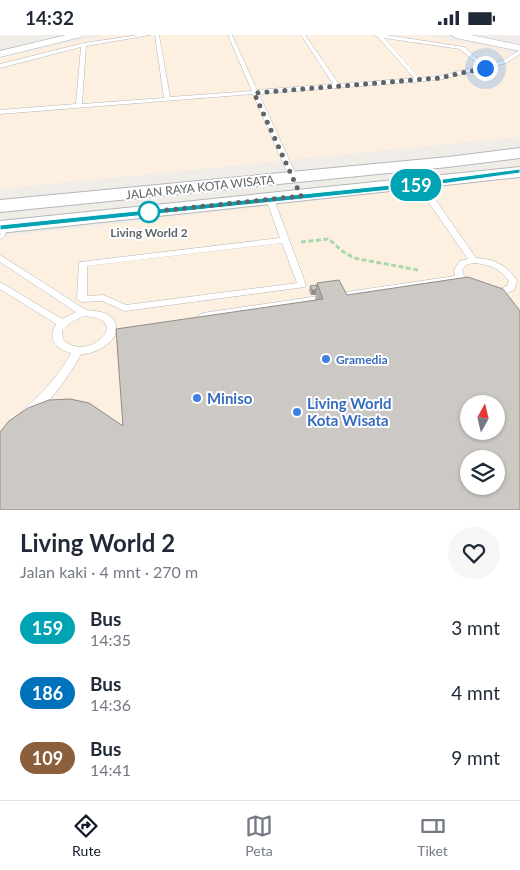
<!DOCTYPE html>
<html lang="id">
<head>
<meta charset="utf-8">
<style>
  body { margin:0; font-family:Lato,sans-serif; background:#f6f6f7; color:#1f2937; height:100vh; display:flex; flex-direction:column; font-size:19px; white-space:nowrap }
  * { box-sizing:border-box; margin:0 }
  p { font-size:16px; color:#747a83 }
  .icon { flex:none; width:28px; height:28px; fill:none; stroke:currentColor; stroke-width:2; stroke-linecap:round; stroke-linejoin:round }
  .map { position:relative; height:475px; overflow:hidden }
  .sheet { display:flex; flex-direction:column; background:#fff; flex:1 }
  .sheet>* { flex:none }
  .badge { padding:0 10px; border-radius:16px; font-size:18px; line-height:32px }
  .needle { width:32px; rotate:8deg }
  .buttons { position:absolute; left:460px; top:360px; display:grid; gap:10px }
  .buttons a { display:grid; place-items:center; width:45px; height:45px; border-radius:50%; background:#fff; box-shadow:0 1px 4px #0004; font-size:25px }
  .you { position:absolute; width:25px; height:25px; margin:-12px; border:4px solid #fff; border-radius:50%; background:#1a73e8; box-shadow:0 0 0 8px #1a73e833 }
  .map>.badge { position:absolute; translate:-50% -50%; box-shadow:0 0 0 2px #fff }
  .round { display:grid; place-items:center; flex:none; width:52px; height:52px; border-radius:26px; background:#f6f6f7 }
  .overview { display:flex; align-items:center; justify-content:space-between; height:85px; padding:0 20px }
  h1 { font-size:24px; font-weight:700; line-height:38px }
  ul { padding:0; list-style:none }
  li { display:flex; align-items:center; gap:15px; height:65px; padding:0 20px }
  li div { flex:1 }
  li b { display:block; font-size:19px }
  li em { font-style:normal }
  li .badge { min-width:55px; font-weight:700; text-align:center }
  .status { display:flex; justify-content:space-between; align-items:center; height:35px; padding:0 25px; background:#fff; direction:ltr }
  .status svg { height:14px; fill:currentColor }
  .menu { display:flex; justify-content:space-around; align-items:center; height:70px; border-top:1px solid #e0e1e3; background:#fff; font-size:14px; color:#747a83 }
  .menu a { display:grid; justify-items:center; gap:2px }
  .menu .selected { color:#111827 }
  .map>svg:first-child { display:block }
  .commercial { fill:#fdf0e1; fill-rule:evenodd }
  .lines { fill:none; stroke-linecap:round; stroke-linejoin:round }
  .service-casing { stroke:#b3b7b9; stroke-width:1 }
  .minor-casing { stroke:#b3b7b9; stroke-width:1 }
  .tertiary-casing { stroke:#b3b7b9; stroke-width:2 }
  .path { stroke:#aad8ac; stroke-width:3; stroke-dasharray:5 2.5; stroke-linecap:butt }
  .service { fill:#fff; fill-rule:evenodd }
  .minor { fill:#fff; fill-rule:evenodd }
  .tertiary { fill:#fff; fill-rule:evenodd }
  .wall { fill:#afaca9 }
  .shaded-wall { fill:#8f8c89 }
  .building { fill:#ccc8c4; stroke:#8f8c89; fill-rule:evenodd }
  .line { fill:#00a3b4; stroke:#fff }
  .walk { stroke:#5f6567; stroke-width:5; stroke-dasharray:0 9 }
  .stop-dot { fill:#fff; stroke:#00a3b4; stroke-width:2.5 }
  .shop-dot { fill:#3f7fe0; stroke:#fff; stroke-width:2 }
  .labels { text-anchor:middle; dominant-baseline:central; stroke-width:4; stroke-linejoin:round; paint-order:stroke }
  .street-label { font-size:12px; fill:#5f6567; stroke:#fff }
  .stop-label { font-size:12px; font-weight:bold; fill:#5f6567; stroke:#fff }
  .shop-label { font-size:12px; font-weight:bold; fill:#366cbe; stroke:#fff; text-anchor:start }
  .near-shop-label { font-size:15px; font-weight:bold; fill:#366cbe; stroke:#fff; text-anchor:start }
</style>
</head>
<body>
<div class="status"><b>14:32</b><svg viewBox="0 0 49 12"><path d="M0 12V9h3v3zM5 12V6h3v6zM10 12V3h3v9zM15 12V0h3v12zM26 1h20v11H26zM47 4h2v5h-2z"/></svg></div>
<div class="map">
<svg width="520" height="475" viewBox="0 0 520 475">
  <rect width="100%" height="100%" fill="#f0ede8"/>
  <!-- commercial -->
  <g class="commercial">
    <path d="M104 0H423L484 11 520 20V102L0 154V23Z"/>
    <path d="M520 142V475H0V202ZM469 369H496V396H469ZM469 424H496V451H469Z"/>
  </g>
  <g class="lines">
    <!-- service casing -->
    <g class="service-casing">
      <g id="service">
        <path d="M139 0H150L86 11 82 69 164 63 155 0H159L170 62 252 56 228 0H232L257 55 333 49 301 0H305L339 49 414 43 378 2 374 0H386L464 12 485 30 502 26 520 15V19L506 28 487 33V34H483L439 45 259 59 297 142 293 144 289 142 253 59 0 79V75L76 69 81 12 0 33V29L84 8ZM384 3 460 14 480 31 439 41 419 43Z"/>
        <path d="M417 147H423L476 223C494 224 507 230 517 246L514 255C495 264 470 265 457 246L203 284 200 283 198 281 200 279 203 278 455 241 454 235 460 226 468 224 416 149ZM473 228C488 229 500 233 509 246L507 251C489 260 467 257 462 235L466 230Z"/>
        <path d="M267 162H273L274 164 306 250 305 252 125 276 102 266 82 267 77 264 79 229 80 227 280 203 266 164ZM282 208 297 248 126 270 103 260 87 261V231Z"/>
        <path d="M1 190H7L8 192 4 202 0 204Z"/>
        <path d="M0 220 86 275C95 276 106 276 112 283 128 301 97 320 81 319 74 333 40 387 23 381L21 378 23 375C42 358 59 341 71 318 56 314 47 305 56 289L0 254V247L62 284 76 277 0 227ZM84 281C90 282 98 282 103 286 119 299 80 325 63 304L62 296 71 287Z"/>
      </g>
    </g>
    <!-- minor casing -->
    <g class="minor-casing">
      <g id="minor">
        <path d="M66 0H83L81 2 0 22V16Z"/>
        <path d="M451 0H471L520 10V16L456 3Z"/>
      </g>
    </g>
    <!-- tertiary casing -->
    <g class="tertiary-casing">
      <g id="tertiary">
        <path d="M520 113V123L448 132 0 177V165L448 122Z"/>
        <path d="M520 132V142L0 198V186Z"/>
      </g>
    </g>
    <!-- path -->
    <path class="path" d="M301 207 329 204 342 216 354 223 418 235"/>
    <!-- service -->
    <use href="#service" class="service"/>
    <!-- minor -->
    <use href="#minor" class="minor"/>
    <!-- tertiary -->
    <use href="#tertiary" class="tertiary"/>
  </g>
  <!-- wall -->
  <path class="wall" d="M317 248 347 260 123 391 315 265 316 260H311L309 256 310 251 317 250Z"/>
  <!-- shaded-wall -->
  <path class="shaded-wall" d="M312 255H316V260H311Z"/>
  <!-- building -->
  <g class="building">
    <path d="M468 242 503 254 520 276V475H0V397L9 386 28 373 49 365 70 364 89 368 123 391 116 294 323 264 317 248 339 245 347 260ZM469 369H496V396H469ZM469 424H496V451H469Z"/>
    <path d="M317 250 316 255H312L310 251Z"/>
  </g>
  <!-- line -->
  <path class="line" d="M520 134V138L420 152 0 195V190L420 147Z"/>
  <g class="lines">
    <!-- walk -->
    <path class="walk" d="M149 177 301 161 254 58 439 43 485 33"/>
  </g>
  <!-- markers -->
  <circle class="stop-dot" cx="149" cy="177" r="10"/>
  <g class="shop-dot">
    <circle cx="326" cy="324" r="5"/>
    <circle cx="197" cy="363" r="5"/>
    <circle cx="297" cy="377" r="5"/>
  </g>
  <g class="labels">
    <!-- street labels -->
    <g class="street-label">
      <text transform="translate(200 152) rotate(-6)">JALAN RAYA KOTA WISATA</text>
    </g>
    <!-- stop labels -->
    <g class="stop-label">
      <text x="149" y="197">Living World 2</text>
    </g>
    <!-- shop labels -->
    <g class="shop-label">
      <text x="336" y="324">Gramedia</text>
    </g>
    <!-- near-shop labels -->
    <g class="near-shop-label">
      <text x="207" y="363">Miniso</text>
      <text x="307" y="368">Living World<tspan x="307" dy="17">Kota Wisata</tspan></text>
    </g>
  </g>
</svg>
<div class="buttons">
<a><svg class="needle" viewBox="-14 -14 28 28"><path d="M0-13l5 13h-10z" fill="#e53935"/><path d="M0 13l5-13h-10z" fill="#747a83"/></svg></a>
<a><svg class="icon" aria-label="layers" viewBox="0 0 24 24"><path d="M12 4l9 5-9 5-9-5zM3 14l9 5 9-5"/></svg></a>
</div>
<div class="you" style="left:485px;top:33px"></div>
<b class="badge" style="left:416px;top:150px;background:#00a3b4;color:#fff">159</b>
</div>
<section class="sheet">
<div class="overview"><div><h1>Living World 2</h1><p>Jalan kaki · 4 mnt · 270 m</p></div><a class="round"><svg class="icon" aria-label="heart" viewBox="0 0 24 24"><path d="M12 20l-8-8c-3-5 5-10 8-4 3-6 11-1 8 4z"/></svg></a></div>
<ul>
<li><span class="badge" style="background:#00a3b4;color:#fff">159</span><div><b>Bus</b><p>14:35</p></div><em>3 mnt</em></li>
<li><span class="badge" style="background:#0072bc;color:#fff">186</span><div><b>Bus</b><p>14:36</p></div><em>4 mnt</em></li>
<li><span class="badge" style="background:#8b5e3c;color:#fff">109</span><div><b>Bus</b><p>14:41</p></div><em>9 mnt</em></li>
</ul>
</section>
<nav class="menu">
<a class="selected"><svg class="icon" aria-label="directions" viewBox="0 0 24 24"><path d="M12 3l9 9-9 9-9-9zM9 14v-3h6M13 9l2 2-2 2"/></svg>Rute</a>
<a><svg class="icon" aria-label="map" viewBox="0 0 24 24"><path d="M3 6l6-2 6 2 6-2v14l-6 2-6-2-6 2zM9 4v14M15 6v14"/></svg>Peta</a>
<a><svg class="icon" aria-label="tickets" viewBox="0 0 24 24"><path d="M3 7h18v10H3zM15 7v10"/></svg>Tiket</a>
</nav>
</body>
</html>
